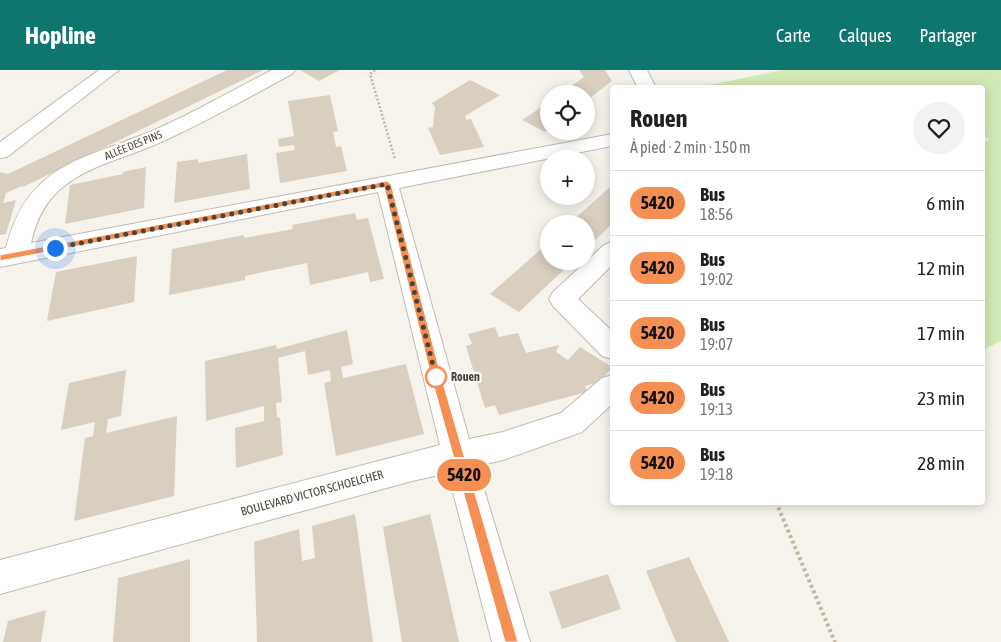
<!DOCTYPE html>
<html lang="fr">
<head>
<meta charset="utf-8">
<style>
  body { margin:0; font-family:"Asap Condensed",sans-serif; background:#f2f2f2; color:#202124; height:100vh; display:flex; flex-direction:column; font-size:19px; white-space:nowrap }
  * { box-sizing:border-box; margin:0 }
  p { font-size:16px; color:#757577 }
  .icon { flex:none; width:28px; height:28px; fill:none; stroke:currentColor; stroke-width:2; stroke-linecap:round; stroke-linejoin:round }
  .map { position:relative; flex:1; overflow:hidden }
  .details { position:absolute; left:610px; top:15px; width:375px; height:420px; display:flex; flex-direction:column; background:#fff; border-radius:5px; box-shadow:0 2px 12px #0003 }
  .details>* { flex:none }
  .badge { padding:0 10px; border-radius:16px; font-size:18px; line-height:32px }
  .fabs { position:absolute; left:540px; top:15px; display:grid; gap:10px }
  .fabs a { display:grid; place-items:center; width:55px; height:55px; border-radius:50%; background:#fff; box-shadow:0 2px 12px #0003; font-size:25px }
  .you { position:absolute; width:25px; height:25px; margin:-12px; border:4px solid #fff; border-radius:50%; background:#1a73e8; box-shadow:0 0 0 8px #1a73e833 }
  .map>.badge { position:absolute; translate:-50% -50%; box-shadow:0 0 0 2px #fff }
  .round { display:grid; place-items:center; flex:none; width:52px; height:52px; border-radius:26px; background:#f2f2f2 }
  .head { display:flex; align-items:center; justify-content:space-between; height:85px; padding:0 20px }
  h1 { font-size:24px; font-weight:700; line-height:38px }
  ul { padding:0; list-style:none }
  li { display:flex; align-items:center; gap:15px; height:65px; padding:0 20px; border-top:1px solid #e0e0e0 }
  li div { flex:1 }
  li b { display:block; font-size:19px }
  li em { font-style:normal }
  li .badge { min-width:55px; font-weight:700; text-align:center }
  header { display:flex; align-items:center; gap:30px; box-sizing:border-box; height:70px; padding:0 25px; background:#0f766e; color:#fff }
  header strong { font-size:24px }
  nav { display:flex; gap:28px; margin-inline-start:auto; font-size:18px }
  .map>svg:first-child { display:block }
  .green { fill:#d2eab5 }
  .building { fill:#d8cfc1 }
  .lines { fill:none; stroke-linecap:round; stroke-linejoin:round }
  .minor-casing { stroke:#c2bbae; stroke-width:2 }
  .path-far1 { stroke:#c4b79f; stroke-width:2.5; stroke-dasharray:2 2; stroke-linecap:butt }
  .path { stroke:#c4b79f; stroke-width:4; stroke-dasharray:3 3; stroke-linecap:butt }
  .minor { fill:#fff; fill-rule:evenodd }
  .line { fill:#f58f53; stroke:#fff }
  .walk { stroke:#4b4439; stroke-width:5; stroke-dasharray:0 9 }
  .stop-dot { fill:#fff; stroke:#f58f53; stroke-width:2.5 }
  .labels { text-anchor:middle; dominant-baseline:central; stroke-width:4.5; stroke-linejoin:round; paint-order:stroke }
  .far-street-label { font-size:11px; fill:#4b4439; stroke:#fff }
  .stop-label { font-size:12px; font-weight:bold; fill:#4b4439; stroke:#fff; text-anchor:start }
  .street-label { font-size:12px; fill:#4b4439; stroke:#fff }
</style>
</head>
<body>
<header>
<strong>Hopline</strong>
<nav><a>Carte</a><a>Calques</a><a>Partager</a></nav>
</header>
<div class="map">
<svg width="1001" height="572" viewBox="0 0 1001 572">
  <rect width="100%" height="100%" fill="#f6f3ec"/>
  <!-- green -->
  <path class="green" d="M782 0H1001V271L983 280 982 73 990 70 983 65 982 18 700 17Z"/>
  <!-- building -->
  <g class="building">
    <path d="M227 0H263L23 117 22 116 6 123 3 133 16 130 6 164 0 165V102L8 104Z"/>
    <path d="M300 0H340L319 11Z"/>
    <path d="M579 0H605L612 11 586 31V24H560L584 7Z"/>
    <path d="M470 10 500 25 465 46 466 50 471 49 484 77 440 85 428 58 433 57 435 37 432 33Z"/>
    <path d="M330 25 338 61 333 62 336 77 341 76 347 101 280 113 276 83 295 80 294 75 279 77 278 69 294 66 288 31Z"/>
    <path d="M549 32V59L545 62 522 50Z"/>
    <path d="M247 84 250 119 174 133 177 92 198 89V93Z"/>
    <path d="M146 97 144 138 65 154 70 115 123 104V102Z"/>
    <path d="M612 115V154L586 179V154H569Z"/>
    <path d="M355 143 357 150 368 148 384 209 370 212 368 202 310 215 307 193 245 206V210L169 225 172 179 244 165V168L293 159 292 155Z"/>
    <path d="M549 172V191H573L519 242 490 224Z"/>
    <path d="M137 186 134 232 47 251 56 202Z"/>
    <path d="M495 257 499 267 518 263 526 283 559 275 556 282 568 290 580 277 612 297 600 312 585 316 587 322 499 345 495 335 485 338 466 276 472 274 468 264Z"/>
    <path d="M347 260 353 294 341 297 343 308 406 294 424 364 336 386 324 313 331 311 330 300 308 305 305 281 278 288 282 332 276 333 277 348 280 347 283 385 236 398 235 358 264 351V336L206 351 205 291 276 275 277 279Z"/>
    <path d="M126 300 121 346 108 349 106 363 177 346 174 426 74 451 85 368 93 366 95 352 61 360 69 313Z"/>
    <path d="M355 444 373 572H257L254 472 299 459 302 491 315 488 312 456Z"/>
    <path d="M430 444 459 572H402L383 457Z"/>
    <path d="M689 487 729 572H676L646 501Z"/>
    <path d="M190 489V572H113L118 508Z"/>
    <path d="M608 504 621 539 562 559 549 522Z"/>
    <path d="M46 540 41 572H3L8 551Z"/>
  </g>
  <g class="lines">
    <!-- minor casing -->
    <g class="minor-casing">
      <g id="minor">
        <path d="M99 0H119L7 87 0 88V72Z"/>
        <path d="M272 0H295L292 4C249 27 206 52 161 72 129 87 92 94 64 116 45 131 36 150 31 173L612 64V76L399 118 469 369 503 362 561 343 602 308 612 305V334L582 362 503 390 477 396 530 572H492L448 403 412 411 0 524V490L440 375 378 122 0 197V179L6 178C29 88 89 90 161 57 199 40 235 19 272 0Z"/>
        <path d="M629 0H647L656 18H638Z"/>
        <path d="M612 172V195L578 229 612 261V289L602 286 553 236 549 229 553 222 604 175Z"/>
      </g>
    </g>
    <!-- path-far1 -->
    <path class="path-far1" d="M375 0 370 4 395 89"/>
    <!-- path -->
    <path class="path" d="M776 432 835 572"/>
    <!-- minor -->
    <use href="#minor" class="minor"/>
  </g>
  <!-- line -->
  <path class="line" d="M387 111 391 114 441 306 518 572H505L431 306 384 117 0 191V185Z"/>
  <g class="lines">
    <!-- walk -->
    <path class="walk" d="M55 178 387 114 436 307"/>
  </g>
  <!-- markers -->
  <circle class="stop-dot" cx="436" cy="307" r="10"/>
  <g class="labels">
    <!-- far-street labels -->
    <g class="far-street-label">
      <text transform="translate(133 75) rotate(-22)">ALLÉE DES PINS</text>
    </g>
    <!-- stop labels -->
    <g class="stop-label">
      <text x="451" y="307">Rouen</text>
    </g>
    <!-- street labels -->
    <g class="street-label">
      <text transform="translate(312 423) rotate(-15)">BOULEVARD VICTOR SCHOELCHER</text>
    </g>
  </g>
</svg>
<div class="fabs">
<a><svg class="icon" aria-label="locate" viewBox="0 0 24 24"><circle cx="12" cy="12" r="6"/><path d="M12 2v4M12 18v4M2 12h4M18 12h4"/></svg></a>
<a>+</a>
<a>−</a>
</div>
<div class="you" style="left:55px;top:178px"></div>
<b class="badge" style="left:464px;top:405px;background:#f58f53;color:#111">5420</b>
<section class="details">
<div class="head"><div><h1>Rouen</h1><p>À pied · 2 min · 150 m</p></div><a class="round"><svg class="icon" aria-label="heart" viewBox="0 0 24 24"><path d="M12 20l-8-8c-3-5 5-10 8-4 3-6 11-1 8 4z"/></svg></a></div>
<ul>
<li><span class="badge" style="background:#f58f53;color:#111">5420</span><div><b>Bus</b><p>18:56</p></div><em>6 min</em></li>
<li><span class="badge" style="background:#f58f53;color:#111">5420</span><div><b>Bus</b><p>19:02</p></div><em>12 min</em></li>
<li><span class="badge" style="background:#f58f53;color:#111">5420</span><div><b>Bus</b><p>19:07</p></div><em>17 min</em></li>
<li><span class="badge" style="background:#f58f53;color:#111">5420</span><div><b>Bus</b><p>19:13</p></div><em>23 min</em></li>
<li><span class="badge" style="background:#f58f53;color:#111">5420</span><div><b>Bus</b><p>19:18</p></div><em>28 min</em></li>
</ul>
</section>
</div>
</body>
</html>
